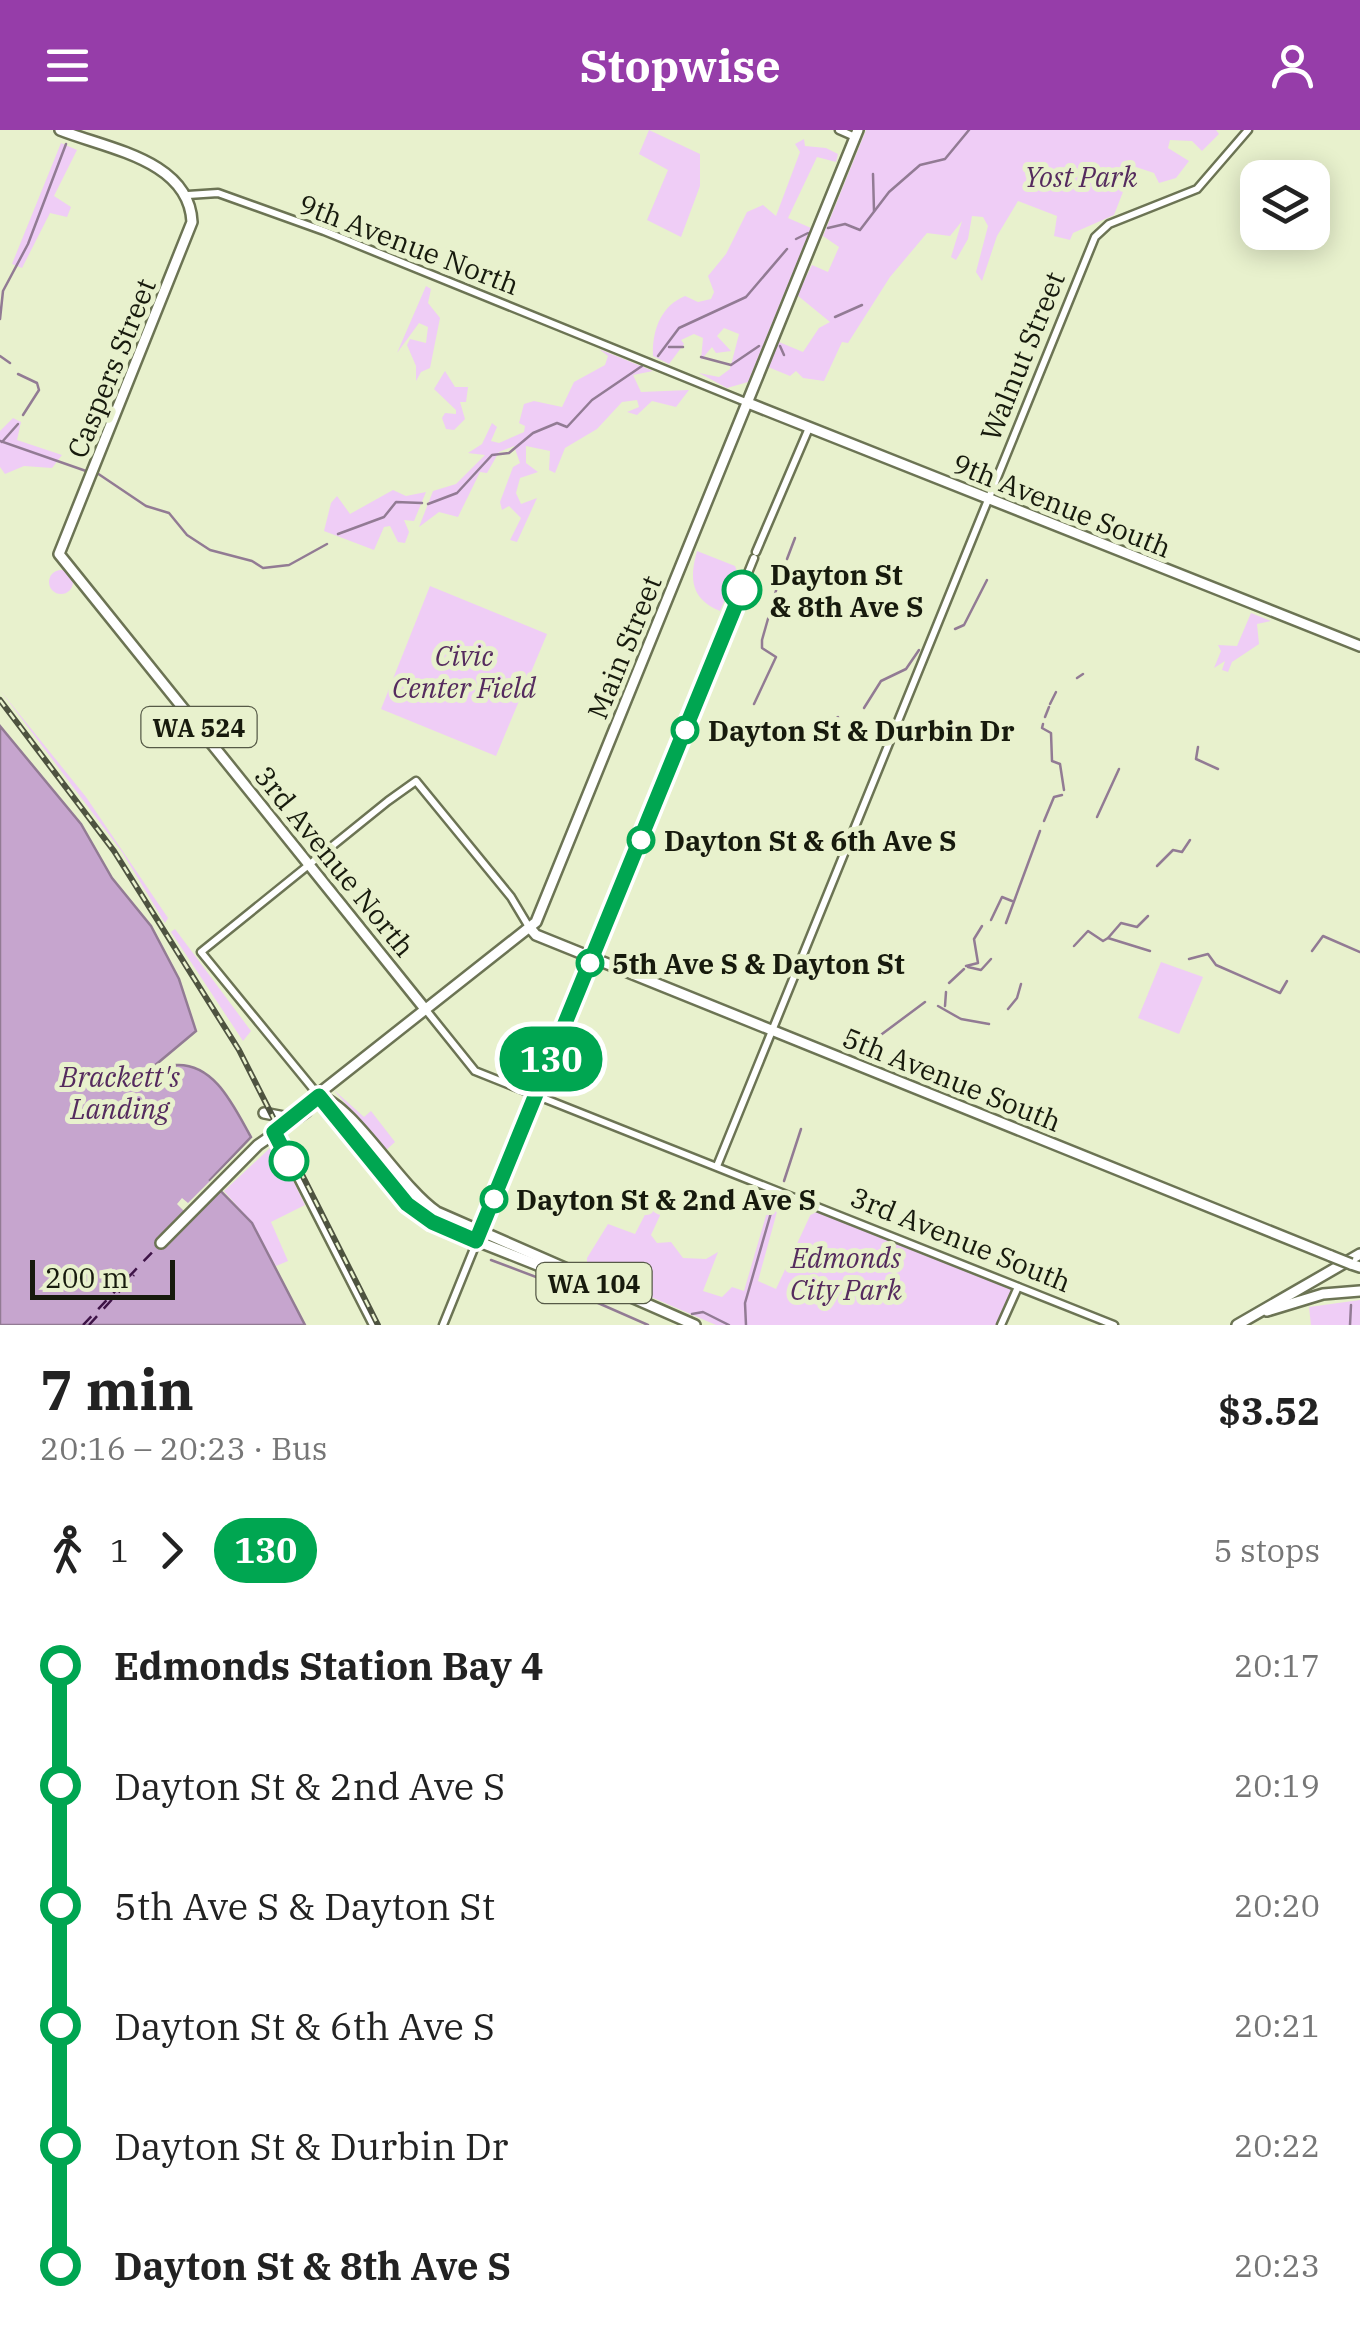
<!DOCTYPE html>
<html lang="en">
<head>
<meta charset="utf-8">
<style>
  body { margin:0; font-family:"IBM Plex Serif",serif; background:#f2f2f2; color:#222; height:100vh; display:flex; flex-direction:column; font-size:38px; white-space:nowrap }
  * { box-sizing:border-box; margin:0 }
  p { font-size:32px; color:#767676 }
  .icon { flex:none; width:55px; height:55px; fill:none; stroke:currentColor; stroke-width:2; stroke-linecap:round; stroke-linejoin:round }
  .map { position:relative; height:1195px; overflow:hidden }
  .side { display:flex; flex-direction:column; background:#fff; flex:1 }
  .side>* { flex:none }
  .badge { padding:0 20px; border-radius:32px; font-size:35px; line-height:65px }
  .fabs { position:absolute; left:1240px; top:30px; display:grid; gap:20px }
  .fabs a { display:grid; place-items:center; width:90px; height:90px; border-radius:20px; background:#fff; box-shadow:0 5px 25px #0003; font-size:50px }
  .scale { position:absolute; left:30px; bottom:25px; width:145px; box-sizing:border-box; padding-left:10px; border:5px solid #171a0d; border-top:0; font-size:28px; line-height:35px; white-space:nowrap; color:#171a0d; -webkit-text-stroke:8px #e8f1cd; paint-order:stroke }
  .map>.badge { position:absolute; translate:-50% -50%; box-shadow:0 0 0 5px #fff }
  .legs { display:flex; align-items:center; gap:15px; height:110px; padding:0 40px; font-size:32px }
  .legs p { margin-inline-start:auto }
  .summary { display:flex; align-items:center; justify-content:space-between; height:170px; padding:0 40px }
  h1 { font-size:55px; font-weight:700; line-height:75px }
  ul { padding:0 40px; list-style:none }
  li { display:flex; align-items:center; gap:35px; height:120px; font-size:38px }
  li i { display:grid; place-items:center; width:15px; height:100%; margin:0 12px; background:currentColor }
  li i::after { content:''; width:25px; height:25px; margin:-12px; border:8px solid; border-radius:50%; background:#fff }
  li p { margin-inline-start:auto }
  li:first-child i { background:linear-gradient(#0000 50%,currentColor 0) }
  li:last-child i { background:linear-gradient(currentColor 50%,#0000 0) }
  header { display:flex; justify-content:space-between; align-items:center; height:130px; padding:0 40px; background:#963da9; color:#fff; font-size:45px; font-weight:700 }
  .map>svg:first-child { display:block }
  .green { fill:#efcdf6 }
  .water { fill:#c6a5ce; stroke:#927b94; stroke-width:2.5 }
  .pier { fill:#e8f1cd }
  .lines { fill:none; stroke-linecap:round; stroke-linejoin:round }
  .stream { stroke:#927b94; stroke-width:2.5 }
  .ferry { stroke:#3e1447; stroke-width:2.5; stroke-dasharray:12 10; stroke-linecap:butt }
  .minor-casing { stroke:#6c7454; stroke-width:11 }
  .major-casing { stroke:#6c7454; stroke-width:14 }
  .minor { stroke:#fff; stroke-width:6 }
  .major { stroke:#fff; stroke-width:9 }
  .rail-casing { stroke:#4e5340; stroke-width:6 }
  .rail { stroke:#e8f1cd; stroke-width:2.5; stroke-dasharray:8; stroke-linecap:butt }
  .major-bridge-casing { stroke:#6c7454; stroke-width:14; stroke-linecap:butt }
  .major-bridge { stroke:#fff; stroke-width:9 }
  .line-1-casing { stroke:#fff; stroke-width:22 }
  .line-1 { stroke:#00a651; stroke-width:15 }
  .stop-1-dot { fill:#fff; stroke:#00a651; stroke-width:5 }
  .labels { text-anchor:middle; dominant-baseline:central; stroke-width:10; stroke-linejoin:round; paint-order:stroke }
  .shield { fill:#e8f1cd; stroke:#565a47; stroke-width:2.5 }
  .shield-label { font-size:25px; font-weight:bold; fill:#171a0d }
  .park-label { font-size:28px; font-style:italic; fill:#552b5e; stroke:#e8f1cd }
  .street-label { font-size:28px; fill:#171a0d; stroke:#e8f1cd }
  .stop-label { font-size:28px; font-weight:bold; fill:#171a0d; stroke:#e8f1cd; text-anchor:start }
</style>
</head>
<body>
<header><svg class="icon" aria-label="menu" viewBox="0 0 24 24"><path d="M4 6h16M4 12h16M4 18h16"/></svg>Stopwise<svg class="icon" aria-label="person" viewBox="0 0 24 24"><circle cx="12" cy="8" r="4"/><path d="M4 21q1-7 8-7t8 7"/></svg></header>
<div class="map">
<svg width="1360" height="1195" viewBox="0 0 1360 1195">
  <rect width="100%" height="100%" fill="#e8f1cd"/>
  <!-- green -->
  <g class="green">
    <path d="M649 0 700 24V56L681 107 647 90 668 40 639 24Z"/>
    <path d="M866 0H1216L1219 4 1202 21 1192 11 1170 10 1168 18 1189 31 1176 48 1159 53 1154 43 1133 36 1114 85 1073 103 1070 110 1054 106 1057 86 1018 71 997 106 982 151 976 142 988 96 983 87 972 86 968 109 956 130 951 127 962 91 950 106 927 103 890 147 848 213 842 212 824 251 803 248 796 241 790 246 768 237 779 212 803 222 819 198 830 192 797 165 812 135 828 142 839 117 823 106Z"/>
    <path d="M804 9 805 16 826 18 838 24 836 32 817 27 788 88 811 98 748 252 727 258 699 243 719 247 730 239 739 204 724 198 717 206 731 221 716 223 712 217 701 230 703 208 694 204 681 210 684 214 669 234 653 226C652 200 661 176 685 166L698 172 711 169 714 162 708 146 726 124 747 82 763 75 776 86 800 22 795 14Z"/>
    <path d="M61 13 77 20 54 66 71 77 67 87 50 83 22 138 12 134Z"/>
    <path d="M426 156 431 159 428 173 440 188 430 238 421 242 416 251V236L407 215 410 209 426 213 428 197 419 193 397 223Z"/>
    <path d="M599 219 653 241 633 245 641 262 689 260 676 277 652 271 637 285 627 282 639 277 637 270 622 272 597 299 565 318 555 343 549 340 550 321 526 316V333L538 342 520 348 516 363 521 374 537 368 517 412 510 410 521 388 509 376 502 380 500 372 513 337 520 333 514 316 499 322 487 343 480 342 458 387 439 382 419 397 433 361 456 354 485 325 468 323 482 314 492 293 497 297 491 311 499 313 524 302 525 296 519 293 524 274 534 271 562 277 574 252 605 235 608 226Z"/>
    <path d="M445 241 455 257H468L466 272H460L465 289 454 300 446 299 442 288 445 283 456 284V280L434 259Z"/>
    <path d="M13 288 21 292 17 310 62 325 52 338 24 336 5 344 0 337V301Z"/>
    <path d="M393 360 406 366 426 362 414 391 404 390 409 402 405 413 398 412 390 396 384 397 374 420 324 401 331 373 337 366 350 384Z"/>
    <path d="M697 421 735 436 737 442 720 481C691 469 689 449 697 421Z"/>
    <circle cx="61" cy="452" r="12"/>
    <path d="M430 456 547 504 496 626 381 579Z"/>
    <path d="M1251 483 1271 491 1257 494 1259 514 1232 532 1228 542 1222 540 1225 531 1214 538 1221 521 1218 515 1237 516Z"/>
    <path d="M0 560 86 667 168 788 165 793 122 722Z"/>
    <path d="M175 799 251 901 243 911 171 802Z"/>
    <path d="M1161 832 1203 847 1179 904 1138 888Z"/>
    <path d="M334 960 364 987 371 981 395 1012 385 1021Z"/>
    <path d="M270 1018 286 1036 305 1075 271 1092 288 1131 276 1136 252 1093 224 1061Z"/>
    <path d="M772 1065 781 1067 758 1151 776 1159 815 1075 1018 1157 999 1195H716L600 1145 573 1140 572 1133 587 1140V1128L608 1094 635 1104 651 1073 663 1079 651 1105 657 1113 671 1112 683 1128 706 1129 718 1122 703 1161 722 1167 732 1157 744 1161Z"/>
    <path d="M1360 1170V1195H1311L1309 1177Z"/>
  </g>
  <!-- water -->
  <path class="water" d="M0 596 81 694 112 748 151 796 179 849 196 901 153 937 158 954 171 955 170 942 176 935C215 933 234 977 251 1007L210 1050 252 1093 305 1195H0Z"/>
  <!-- pier -->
  <path class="pier" d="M256 1005 252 1015 217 1050 225 1055 164 1114 177 1095 173 1091 184 1081 177 1074 182 1068 188 1073Z"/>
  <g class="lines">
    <!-- stream -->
    <g class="stream">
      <path d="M873 44 874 81"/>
      <path d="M828 98 845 94 860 100 889 62 920 35 945 29 969 0"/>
      <path d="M796 109 808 103"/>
      <path d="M835 187 862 175"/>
      <path d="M0 189 3 161 28 114 66 14"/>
      <path d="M780 216 784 225"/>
      <path d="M669 217H683"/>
      <path d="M0 226 10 233"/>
      <path d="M658 226 679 198 746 167 787 119"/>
      <path d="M701 227 731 235 759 216"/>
      <path d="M18 244 37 253 39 260 23 285"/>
      <path d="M0 311 86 341"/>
      <path d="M2 312 18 294"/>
      <path d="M97 343 146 376 169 383 187 405 210 420 252 431 263 438 289 435 327 414"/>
      <path d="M428 374 457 363 492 325 509 323 533 303 557 293 567 297 592 270 642 236"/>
      <path d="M338 404 384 387 396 372 422 373"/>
      <path d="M787 429 795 408"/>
      <path d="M771 484 788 468"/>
      <path d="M955 499 964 495 987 450"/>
      <path d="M1077 548 1083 544"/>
      <path d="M754 574 776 527 762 518V510L781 443"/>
      <path d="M1050 574 1056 562"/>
      <path d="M864 578 881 551 906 539 919 520"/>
      <path d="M1045 587 1049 577"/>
      <path d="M834 590 838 587"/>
      <path d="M1043 594 1042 598 1051 603 1052 631 1060 634 1064 660"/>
      <path d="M1198 617 1196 629 1218 639"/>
      <path d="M1097 687 1119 639"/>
      <path d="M1044 691 1054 667 1062 665"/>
      <path d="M1157 736 1173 720 1182 722 1190 710"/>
      <path d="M991 790 1002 767 1012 771"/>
      <path d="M1006 793 1040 701"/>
      <path d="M1108 808 1121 793 1137 797 1148 786"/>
      <path d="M1074 816 1088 801 1103 811 1108 808 1150 821"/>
      <path d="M1312 821 1323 806 1360 822"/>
      <path d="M1189 829 1208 824 1216 835 1280 863 1287 851"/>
      <path d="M966 836 978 833 974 809 982 796"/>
      <path d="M968 837 981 840 991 829"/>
      <path d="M949 853 964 839"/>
      <path d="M938 876 961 889 989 894"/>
      <path d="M945 876 946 862"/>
      <path d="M1008 879 1017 868 1021 854"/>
      <path d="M851 923 863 906 874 910 925 872"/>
      <path d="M784 1051 801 999"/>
      <path d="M491 1130 552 1153"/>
      <path d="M573 1162 648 1195"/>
      <path d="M692 1184 703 1182 729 1195"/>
      <path d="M746 1195 745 1173 775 1069"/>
      <path d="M1350 1195 1351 1175"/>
    </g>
    <!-- ferry -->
    <g class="ferry">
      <path d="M83 1195 160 1114"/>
      <path d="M89 1195 134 1145"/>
    </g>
    <!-- minor casing -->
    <g class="minor-casing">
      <g id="minor">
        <path d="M839 0 855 7"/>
        <path d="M188 65 218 63 324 101 748 273"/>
        <path d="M756 422 809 298"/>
        <path d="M426 880 475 941 1114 1195"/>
        <path d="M319 966 201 822 388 671 416 651 511 767 529 797"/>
        <path d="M275 1003 373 1195"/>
        <path d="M717 1036 1095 107 1109 94 1197 59 1248 0"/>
        <path d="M443 1195 754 428"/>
        <path d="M1001 1195 1018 1157"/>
      </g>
    </g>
    <!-- major casing -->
    <g class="major-casing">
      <g id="major">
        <path d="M60 0C108 19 189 30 192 92L59 424 425 879"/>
        <path d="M748 273 1360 516"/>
        <path d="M530 798 536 805 1331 1126"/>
        <path d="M319 966C354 976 399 1056 437 1082L695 1195"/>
        <path d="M320 968 412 1079 444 1098 540 1136"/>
        <path d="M264 983 290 988"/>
        <path d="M161 1113 258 1015 306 982 322 961 536 792 858 0"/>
        <path d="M1351 1134 1360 1137"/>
        <path d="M1267 1181 1323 1164 1360 1161"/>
        <path d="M1237 1195 1360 1124"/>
      </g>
    </g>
    <!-- minor -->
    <use href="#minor" class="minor"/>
    <!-- major -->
    <use href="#major" class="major"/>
    <!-- rail casing -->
    <g class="rail-casing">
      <path id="rail" d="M0 570 114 721 239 920 378 1195"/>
    </g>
    <!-- rail -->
    <use href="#rail" class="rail"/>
    <!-- major-bridge casing -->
    <g class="major-bridge-casing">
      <path id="major-bridge" d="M1331 1126 1351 1134"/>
    </g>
    <!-- major-bridge -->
    <use href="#major-bridge" class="major-bridge"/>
  </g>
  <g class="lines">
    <!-- line-1 casing -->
    <g class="line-1-casing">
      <path id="line-1" d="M289 1031 274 1002 319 966 407 1074 432 1092 476 1111 742 460"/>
    </g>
    <!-- line-1 -->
    <use href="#line-1" class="line-1"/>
  </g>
  <!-- markers -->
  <g class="stop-1-dot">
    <circle cx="742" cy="460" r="18"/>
    <circle cx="685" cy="600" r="12"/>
    <circle cx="641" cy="710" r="12"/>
    <circle cx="590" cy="833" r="12"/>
    <circle cx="289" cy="1031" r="18"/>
    <circle cx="494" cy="1069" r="12"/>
  </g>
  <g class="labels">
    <!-- shield labels -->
    <g class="shield">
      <rect x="141.5" y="577" width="115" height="40" rx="8"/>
      <rect x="536.5" y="1133" width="115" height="40" rx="8"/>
    </g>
    <g class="shield-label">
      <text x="199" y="597">WA 524</text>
      <text x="594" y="1153">WA 104</text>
    </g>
    <!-- park labels -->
    <g class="park-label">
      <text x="1081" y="46">Yost Park</text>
      <text x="464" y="525">Civic<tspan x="464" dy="32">Center Field</tspan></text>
      <text x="120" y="946">Brackett's<tspan x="120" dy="32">Landing</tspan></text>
      <text x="846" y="1127">Edmonds<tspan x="846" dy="32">City Park</tspan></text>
    </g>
    <!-- street labels -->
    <g class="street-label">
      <text transform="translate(409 114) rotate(21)">9th Avenue North</text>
      <text transform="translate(1022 226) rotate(-68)">Walnut Street</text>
      <text transform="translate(111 238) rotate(-68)">Caspers Street</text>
      <text transform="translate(1062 375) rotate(22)">9th Avenue South</text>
      <text transform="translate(624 517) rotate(-68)">Main Street</text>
      <text transform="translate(335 731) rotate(51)">3rd Avenue North</text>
      <text transform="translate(952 949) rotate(22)">5th Avenue South</text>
      <text transform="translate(961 1109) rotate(22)">3rd Avenue South</text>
    </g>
    <!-- stop labels -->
    <g class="stop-label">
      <text x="770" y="444">Dayton St<tspan x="770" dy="32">&amp; 8th Ave S</tspan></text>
      <text x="708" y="600">Dayton St &amp; Durbin Dr</text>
      <text x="664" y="710">Dayton St &amp; 6th Ave S</text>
      <text x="612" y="833">5th Ave S &amp; Dayton St</text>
      <text x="516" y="1069">Dayton St &amp; 2nd Ave S</text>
    </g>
  </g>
</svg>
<div class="fabs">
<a><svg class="icon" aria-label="layers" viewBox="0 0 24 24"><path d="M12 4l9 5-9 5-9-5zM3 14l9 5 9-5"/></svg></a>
</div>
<div class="scale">200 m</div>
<b class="badge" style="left:551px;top:929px;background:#00a651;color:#fff">130</b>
</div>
<section class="side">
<div class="summary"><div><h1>7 min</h1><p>20:16 – 20:23 · Bus</p></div><b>$3.52</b></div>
<div class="legs"><svg class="icon" aria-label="walk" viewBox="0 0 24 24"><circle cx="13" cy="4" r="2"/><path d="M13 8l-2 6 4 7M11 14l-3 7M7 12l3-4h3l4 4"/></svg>1<svg class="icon" aria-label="forward" viewBox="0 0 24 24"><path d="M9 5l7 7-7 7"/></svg><b class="badge" style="background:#00a651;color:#fff">130</b><p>5 stops</p></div>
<ul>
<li><i style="color:#00a651"></i><b>Edmonds Station Bay 4</b><p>20:17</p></li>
<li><i style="color:#00a651"></i><span>Dayton St &amp; 2nd Ave S</span><p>20:19</p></li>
<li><i style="color:#00a651"></i><span>5th Ave S &amp; Dayton St</span><p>20:20</p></li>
<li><i style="color:#00a651"></i><span>Dayton St &amp; 6th Ave S</span><p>20:21</p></li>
<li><i style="color:#00a651"></i><span>Dayton St &amp; Durbin Dr</span><p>20:22</p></li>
<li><i style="color:#00a651"></i><b>Dayton St &amp; 8th Ave S</b><p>20:23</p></li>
</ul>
</section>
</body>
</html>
